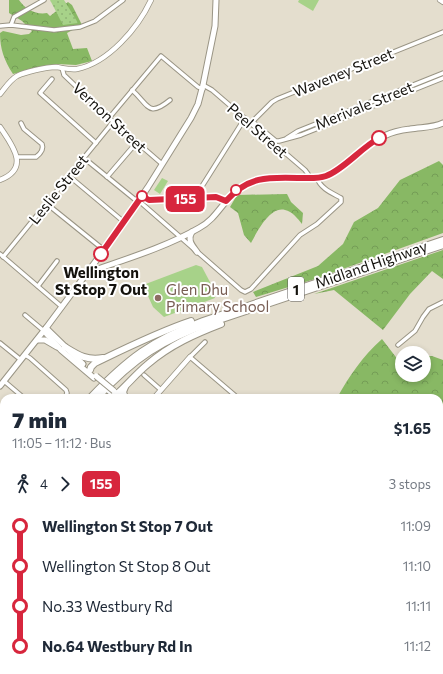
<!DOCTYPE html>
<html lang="en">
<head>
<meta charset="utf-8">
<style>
  body { margin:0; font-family:Commissioner,sans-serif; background:#f2f2f3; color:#1f2937; height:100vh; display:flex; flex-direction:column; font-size:15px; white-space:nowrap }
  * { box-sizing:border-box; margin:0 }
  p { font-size:13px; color:#747a83 }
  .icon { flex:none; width:22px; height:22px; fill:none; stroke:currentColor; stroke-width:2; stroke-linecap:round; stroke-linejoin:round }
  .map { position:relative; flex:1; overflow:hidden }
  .panel { position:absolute; left:0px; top:394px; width:443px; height:280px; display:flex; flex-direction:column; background:#fff; border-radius:12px 12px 0 0; box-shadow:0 2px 6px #0003 }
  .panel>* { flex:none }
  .badge { padding:0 8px; border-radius:6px; font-size:14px; line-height:26px }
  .buttons { position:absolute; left:395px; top:346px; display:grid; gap:8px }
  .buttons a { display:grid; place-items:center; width:36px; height:36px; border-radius:50%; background:#fff; box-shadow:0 2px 6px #0003; font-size:20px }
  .map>.badge { position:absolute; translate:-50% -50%; box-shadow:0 0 0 2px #fff }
  .legs { display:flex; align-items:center; gap:6px; height:44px; padding:0 12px; font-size:13px }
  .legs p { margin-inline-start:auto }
  .headline { display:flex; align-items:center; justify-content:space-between; height:68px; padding:0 12px }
  h1 { font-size:22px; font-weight:800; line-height:30px }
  ul { padding:0 12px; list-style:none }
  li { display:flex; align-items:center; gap:14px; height:40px; font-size:15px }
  li i { display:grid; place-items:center; width:6px; height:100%; margin:0 5px; background:currentColor }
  li i::after { content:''; width:10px; height:10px; margin:-5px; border:3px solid; border-radius:50%; background:#fff }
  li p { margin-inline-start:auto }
  li:first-child i { background:linear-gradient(#0000 50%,currentColor 0) }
  li:last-child i { background:linear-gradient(currentColor 50%,#0000 0) }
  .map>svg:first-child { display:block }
  .forest { fill:url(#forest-crowns) }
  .park { fill:url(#park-dots) }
  .pitch { fill:#a7d289 }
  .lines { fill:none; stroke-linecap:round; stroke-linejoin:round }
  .minor-casing { stroke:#9a9585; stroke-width:5.5 }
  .tertiary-casing { stroke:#9a9585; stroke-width:6 }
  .secondary-casing { stroke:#9a9585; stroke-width:7 }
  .motorway-casing { stroke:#9a9585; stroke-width:8 }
  .minor { stroke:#fff; stroke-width:3.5 }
  .tertiary { stroke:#fff; stroke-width:4.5 }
  .secondary { stroke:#fff; stroke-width:5 }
  .motorway { stroke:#fff; stroke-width:6 }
  .secondary-bridge-casing { stroke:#9a9585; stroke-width:7; stroke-linecap:butt }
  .secondary-bridge { stroke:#fff; stroke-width:5 }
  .line-1-casing { stroke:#fff; stroke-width:9 }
  .line-1 { stroke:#d7263d; stroke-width:6 }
  .stop-1-dot { fill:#fff; stroke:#d7263d; stroke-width:2 }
  .education-dot { fill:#8d6e63; stroke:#fff; stroke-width:1.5 }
  .labels { text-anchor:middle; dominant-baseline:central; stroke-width:4; stroke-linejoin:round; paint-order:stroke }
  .shield { fill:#fff; stroke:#5a5956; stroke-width:1 }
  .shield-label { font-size:14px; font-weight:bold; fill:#14120d }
  .street-label { font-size:15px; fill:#14120d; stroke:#fff }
  .stop-label { font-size:15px; font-weight:bold; fill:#14120d; stroke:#fff }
  .education-label { font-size:15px; fill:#785e54; stroke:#fff; text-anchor:start }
</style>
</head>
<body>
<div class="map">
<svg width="443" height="674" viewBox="0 0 443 674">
  <defs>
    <pattern id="forest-crowns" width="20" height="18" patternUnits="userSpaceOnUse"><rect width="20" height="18" fill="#88b864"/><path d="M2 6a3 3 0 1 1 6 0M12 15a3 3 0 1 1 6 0" fill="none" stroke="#749d56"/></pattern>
    <pattern id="park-dots" width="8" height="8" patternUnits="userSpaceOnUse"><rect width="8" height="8" fill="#a7d289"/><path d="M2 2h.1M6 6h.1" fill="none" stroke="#8fb375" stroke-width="1.8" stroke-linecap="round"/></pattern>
  </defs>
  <rect width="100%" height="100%" fill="#e4dece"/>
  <!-- forest -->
  <g class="forest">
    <path d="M9 0H19C25 9 36 15 47 13L50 16 68 2 72 5 82 25 67 33 73 49 87 48 92 61 76 65 58 64 39 67 13 74C4 60 0 49 0 33L3 31 21 35 29 34 32 31 22 21 9 13Z"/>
    <path d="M439 161 443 165V233L315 279 256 297 253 292 318 266 343 244 354 222 378 208 400 180Z"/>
    <path d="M287 194 291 202 303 213 302 224C298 219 292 211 285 210 270 206 257 232 251 243L244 235 238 213 230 207 237 195Z"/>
    <path d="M443 250V279L432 271 410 294 383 330 334 290 314 294Z"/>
    <path d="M382 339 402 365V375H424V356H432L443 360V451L439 453V398H337C350 375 362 357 382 339Z"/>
  </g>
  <!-- park -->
  <path class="park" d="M50 0H64L78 23 63 25Z"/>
  <!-- pitch -->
  <g class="pitch">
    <path d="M299 0H319L313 11 298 2Z"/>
    <path d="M162 178 168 181 160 194 154 190Z"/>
    <path d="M196 265 202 267 211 284 215 298 164 317 153 307 143 285Z"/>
  </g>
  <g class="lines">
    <!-- minor casing -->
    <g class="minor-casing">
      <g id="minor">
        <path d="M11 25 14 17 44 0"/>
        <path d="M0 26 11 25 54 30 80 27 95 21 123 0"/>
        <path d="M62 68 64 75 85 95 109 118 162 164"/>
        <path d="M52 79 40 93 96 143"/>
        <path d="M203 85 212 90 305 170 308 174 310 178"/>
        <path d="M132 90C149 105 148 118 170 100"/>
        <path d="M109 118 161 56 198 87 203 89"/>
        <path d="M253 122 276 141H279L301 135 443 78"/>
        <path d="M251 123 272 102 277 99 443 32"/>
        <path d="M287 138 298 131 443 73"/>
        <path d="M17 157H36C40 154 44 149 42 144L24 129 21 123"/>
        <path d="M84 158 138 202"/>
        <path d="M69 176 124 222"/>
        <path d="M107 177 137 142"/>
        <path d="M142 196 149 200 216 197 226 201"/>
        <path d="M197 198 199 191 245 118"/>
        <path d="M139 201 241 290 245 292 251 289 300 235 317 224 341 202V198C332 193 321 189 317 178"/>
        <path d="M47 204 104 250"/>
        <path d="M0 254 62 307"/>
        <path d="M3 257 113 122"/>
        <path d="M38 286 57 261"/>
        <path d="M25 315 44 331"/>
        <path d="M205 342 190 357 238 398"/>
        <path d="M0 343 21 360"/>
        <path d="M398 345 415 331 423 317 429 309 443 302"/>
        <path d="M25 355 30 358 66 390 67 393 65 398"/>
        <path d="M144 375 161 390"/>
        <path d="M4 381 24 398"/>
        <path d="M0 422 4 426"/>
        <path d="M0 467 4 471"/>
        <path d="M0 482 4 478"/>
        <path d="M439 489 443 484"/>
        <path d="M0 513 4 509"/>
        <path d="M439 518 443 520"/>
        <path d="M439 554 443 550"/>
        <path d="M0 619 4 617"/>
        <path d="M132 670 136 674"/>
        <path d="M390 670 391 674"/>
        <path d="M51 674 58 673 60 670"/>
        <path d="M209 674 212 670"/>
        <path d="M274 674 277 670"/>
        <path d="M356 674 358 670"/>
      </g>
    </g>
    <!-- tertiary casing -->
    <g class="tertiary-casing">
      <g id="tertiary">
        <path d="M440 0 443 2"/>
        <path d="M0 94C5 88 10 80 17 76 25 72 46 67 56 67 63 68 70 70 77 69 108 63 138 28 151 0"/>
        <path d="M0 127C12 145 31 168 0 180"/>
        <path d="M154 398 190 357"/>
        <path d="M0 572 4 567"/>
      </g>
    </g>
    <!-- secondary casing -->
    <g class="secondary-casing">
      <g id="secondary">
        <path d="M192 232C187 240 192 245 197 252"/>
        <path d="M89 272C126 259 164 248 199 228 214 220 220 207 231 196 253 172 288 178 317 178 343 174 360 146 384 136 392 132 401 130 410 129 421 127 433 128 443 123"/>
        <path d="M46 328 83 364"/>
        <path d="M44 331 61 350 94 378"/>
        <path d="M37 340H45L57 347"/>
        <path d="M0 386 46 328 116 234 148 187 191 118 198 104 203 85 215 26 216 0"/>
        <path d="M108 390 115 396 117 394 116 393"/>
      </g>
    </g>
    <!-- motorway casing -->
    <g class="motorway-casing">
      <g id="motorway">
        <path d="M65 347C78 355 87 361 103 358"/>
        <path d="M90 370 91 367 95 363C126 348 158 332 191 321"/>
        <path d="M125 387 123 392 125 398"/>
        <path d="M117 394C128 384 137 373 148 364 170 345 195 334 221 324"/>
        <path d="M90 398C127 359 152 340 203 321L443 240"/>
        <path d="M97 398C134 358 162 340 213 322L443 245"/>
        <path d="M0 493 4 489"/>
        <path d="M0 502 4 497"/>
      </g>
    </g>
    <!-- minor -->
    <use href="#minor" class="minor"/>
    <!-- tertiary -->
    <use href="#tertiary" class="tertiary"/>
    <!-- secondary -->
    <use href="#secondary" class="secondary"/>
    <!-- motorway -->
    <use href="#motorway" class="motorway"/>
    <!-- secondary-bridge casing -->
    <g class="secondary-bridge-casing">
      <path id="secondary-bridge" d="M96 376 114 391"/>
    </g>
    <!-- secondary-bridge -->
    <use href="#secondary-bridge" class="secondary-bridge"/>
  </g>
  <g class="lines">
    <!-- line-1 casing -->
    <g class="line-1-casing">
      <path id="line-1" d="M101 254 142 196 149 200 216 197 226 201C248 176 268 177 299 178 308 178 318 179 326 176 343 170 361 148 379 138"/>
    </g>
    <!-- line-1 -->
    <use href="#line-1" class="line-1"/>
  </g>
  <!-- markers -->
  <g class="stop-1-dot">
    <circle cx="379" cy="138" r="7"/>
    <circle cx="236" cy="190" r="5"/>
    <circle cx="142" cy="196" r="5"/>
    <circle cx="101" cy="254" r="7"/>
  </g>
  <circle class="education-dot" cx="158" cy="298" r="4"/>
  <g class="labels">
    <!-- shield labels -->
    <rect class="shield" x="288" y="277" width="16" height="24" rx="3"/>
    <g class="shield-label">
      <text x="296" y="289">1</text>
    </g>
    <!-- street labels -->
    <g class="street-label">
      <text transform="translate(343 72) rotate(-22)">Waveney Street</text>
      <text transform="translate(364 105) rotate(-22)">Merivale Street</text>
      <text transform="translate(110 117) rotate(43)">Vernon Street</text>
      <text transform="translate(258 130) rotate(41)">Peel Street</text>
      <text transform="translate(58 189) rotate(-51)">Leslie Street</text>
      <text transform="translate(371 264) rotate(-19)">Midland Highway</text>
    </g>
    <!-- stop labels -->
    <g class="stop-label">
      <text x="101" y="272">Wellington<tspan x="101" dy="17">St Stop 7 Out</tspan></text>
    </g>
    <!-- education labels -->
    <g class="education-label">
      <text x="166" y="289">Glen Dhu<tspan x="166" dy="17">Primary School</tspan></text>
    </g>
  </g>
</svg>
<div class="buttons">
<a><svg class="icon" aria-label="layers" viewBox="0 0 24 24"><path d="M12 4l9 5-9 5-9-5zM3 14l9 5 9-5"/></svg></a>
</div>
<b class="badge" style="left:185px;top:199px;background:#d7263d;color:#fff">155</b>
<section class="panel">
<div class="headline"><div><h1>7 min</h1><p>11:05 – 11:12 · Bus</p></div><b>$1.65</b></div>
<div class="legs"><svg class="icon" aria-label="walk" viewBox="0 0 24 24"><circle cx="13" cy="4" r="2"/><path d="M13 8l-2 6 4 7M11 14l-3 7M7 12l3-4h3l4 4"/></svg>4<svg class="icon" aria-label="forward" viewBox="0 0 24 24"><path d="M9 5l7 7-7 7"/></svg><b class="badge" style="background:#d7263d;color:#fff">155</b><p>3 stops</p></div>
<ul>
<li><i style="color:#d7263d"></i><b>Wellington St Stop 7 Out</b><p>11:09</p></li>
<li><i style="color:#d7263d"></i><span>Wellington St Stop 8 Out</span><p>11:10</p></li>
<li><i style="color:#d7263d"></i><span>No.33 Westbury Rd</span><p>11:11</p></li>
<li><i style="color:#d7263d"></i><b>No.64 Westbury Rd In</b><p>11:12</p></li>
</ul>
</section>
</div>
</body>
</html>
